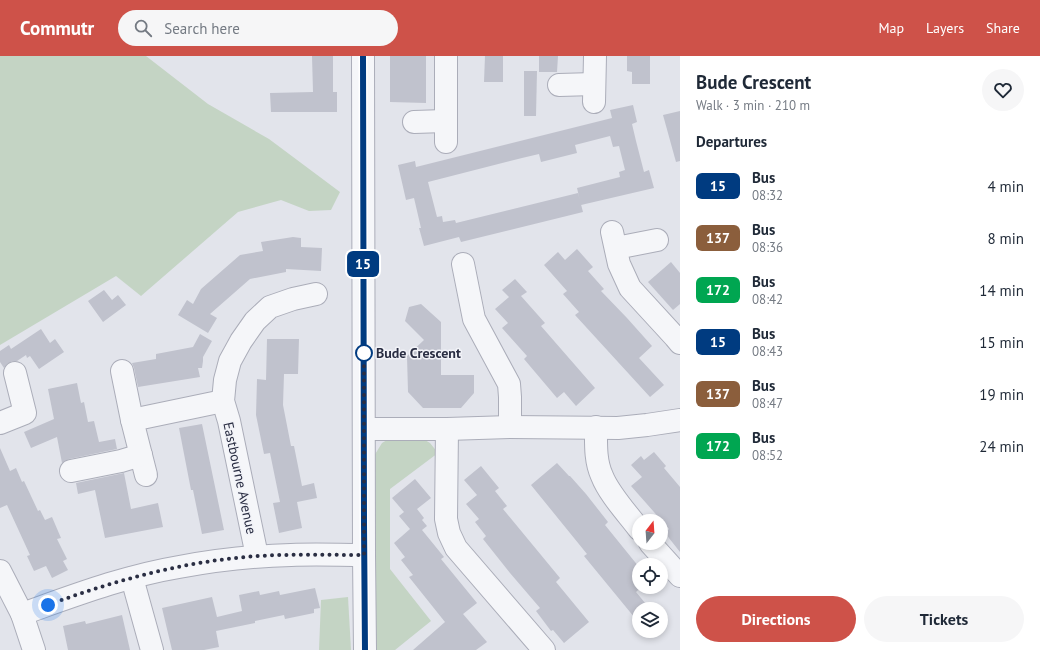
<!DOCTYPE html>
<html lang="en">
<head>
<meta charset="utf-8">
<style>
  body { margin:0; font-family:"PT Sans",sans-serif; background:#f6f6f7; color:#1f2937; height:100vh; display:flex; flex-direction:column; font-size:15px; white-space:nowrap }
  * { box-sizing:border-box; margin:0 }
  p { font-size:13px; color:#747a83 }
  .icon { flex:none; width:22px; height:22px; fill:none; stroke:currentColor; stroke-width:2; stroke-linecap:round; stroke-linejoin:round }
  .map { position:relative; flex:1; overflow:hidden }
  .panel { display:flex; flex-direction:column; background:#fff; width:360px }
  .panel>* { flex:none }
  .badge { padding:0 8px; border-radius:6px; font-size:14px; line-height:26px }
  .needle { width:26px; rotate:17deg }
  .buttons { position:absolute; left:632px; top:458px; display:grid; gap:8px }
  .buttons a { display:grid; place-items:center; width:36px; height:36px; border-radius:50%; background:#fff; box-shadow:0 2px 6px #0003; font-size:20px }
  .you { position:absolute; width:20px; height:20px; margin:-10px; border:3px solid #fff; border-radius:50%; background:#1a73e8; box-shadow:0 0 0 6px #1a73e833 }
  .map>.badge { position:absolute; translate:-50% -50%; box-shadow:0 0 0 2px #fff }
  h2 { padding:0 16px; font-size:15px; line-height:36px }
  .round { display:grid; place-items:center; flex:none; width:42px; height:42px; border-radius:21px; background:#f6f6f7 }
  .headline { display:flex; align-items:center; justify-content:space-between; height:68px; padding:0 16px }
  h1 { font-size:19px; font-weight:600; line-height:30px }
  .primary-button { display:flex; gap:8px; margin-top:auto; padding:8px 16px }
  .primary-button a { flex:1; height:46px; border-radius:24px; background:#ce5249; color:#fff; font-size:16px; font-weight:600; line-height:46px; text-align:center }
  .primary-button a+a { background:#f6f6f7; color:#1f2937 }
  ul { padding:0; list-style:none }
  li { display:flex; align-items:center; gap:12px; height:52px; padding:0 16px }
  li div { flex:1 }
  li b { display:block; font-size:15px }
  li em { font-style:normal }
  li .badge { min-width:44px; font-weight:700; text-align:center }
  header { display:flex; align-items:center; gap:24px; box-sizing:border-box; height:56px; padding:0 20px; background:#ce5249; color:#fff }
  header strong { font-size:19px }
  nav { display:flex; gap:22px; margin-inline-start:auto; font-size:14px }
  .search { width:280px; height:36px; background:#f6f6f7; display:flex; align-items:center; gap:10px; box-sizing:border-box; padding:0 14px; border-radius:22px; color:#747a83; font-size:15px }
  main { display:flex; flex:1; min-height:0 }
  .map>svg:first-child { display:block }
  .green { fill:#c4d4c4 }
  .building { fill:#c0c2cd }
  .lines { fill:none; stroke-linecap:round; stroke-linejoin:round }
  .minor-casing { stroke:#abadb9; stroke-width:24 }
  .minor { stroke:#f5f6f9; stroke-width:22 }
  .line-casing { stroke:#fff; stroke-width:9 }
  .line { stroke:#003b80; stroke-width:6 }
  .walk { stroke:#2a2e43; stroke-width:4; stroke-dasharray:0 7.2 }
  .stop-dot { fill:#fff; stroke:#003b80; stroke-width:2 }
  .labels { text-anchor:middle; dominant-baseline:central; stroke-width:3; stroke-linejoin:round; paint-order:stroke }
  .stop-label { font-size:14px; font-weight:bold; fill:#2a2e43; stroke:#f2f3f8; text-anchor:start }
  .street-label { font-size:14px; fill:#2a2e43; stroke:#f2f3f8 }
</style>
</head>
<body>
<header>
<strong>Commutr</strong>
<div class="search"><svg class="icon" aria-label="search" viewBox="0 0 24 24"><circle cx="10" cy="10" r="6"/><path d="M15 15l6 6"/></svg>Search here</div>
<nav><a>Map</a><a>Layers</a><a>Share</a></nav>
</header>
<main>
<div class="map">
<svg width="680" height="594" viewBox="0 0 680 594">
  <rect width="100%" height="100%" fill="#e2e4eb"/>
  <!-- green -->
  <g class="green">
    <path d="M0 0H146L208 48 269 83 340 136 331 154 309 155 281 144 238 156 141 240 116 220 0 289Z"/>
    <path d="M387 384H425L430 387 438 397 390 433V513L431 565 395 594H373L374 400 382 387Z"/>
    <path d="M348 541 351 594H319L321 544Z"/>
  </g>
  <!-- building -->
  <g class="building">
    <path d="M312 0H333V36H337V56H271L270 37 313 36Z"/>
    <path d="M390 0H426V47L390 46Z"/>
    <path d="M485 0H503V26H484Z"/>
    <path d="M539 0H558L557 16H539Z"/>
    <path d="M627 0H650V28H632V16L627 15Z"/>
    <path d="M524 15H537L536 60H524Z"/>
    <path d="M633 49 637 66 632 68 636 85 644 116 649 114 654 132 581 149 577 132 620 121 619 116 625 114 619 90 613 91 610 80 575 89 577 97 541 106 539 98 522 102 428 126 437 161 442 160 443 166 455 164 456 167 578 137 583 156 461 186 459 181 424 190 419 172H421L414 142 406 144 398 109 415 105 416 111 612 62 610 54Z"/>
    <path d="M680 55V105L676 106 663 59Z"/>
    <path d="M293 181 301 182V191L322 192 321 215 286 213V216L250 223 210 258 217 262 208 277 178 259 187 244 193 248 201 233 240 199 263 195 261 186Z"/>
    <path d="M577 193 593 211 588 215 604 233 601 235 627 262 652 290 639 302 664 329 650 341 575 259 579 256 563 238 567 235 544 209 558 196 565 204Z"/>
    <path d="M671 206 680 217V248L673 254 648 226Z"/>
    <path d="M515 223 527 236 521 240 545 267 541 270 595 332 576 350 564 336 557 342 524 303 527 300 502 272 508 267 495 253 509 241 502 234Z"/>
    <path d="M104 234 112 244 118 239 126 249 103 266 88 245Z"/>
    <path d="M421 248 441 266V319H474V337L461 352H423L408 336 407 300 424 284 405 265 409 251Z"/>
    <path d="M41 273 50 287 55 283 64 296 39 313 30 300 27 302 26 299 17 305H12L7 308 4 312 0 306V295L9 289 11 293Z"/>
    <path d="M200 278 212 285 203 301V305L202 312H198L200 321 138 331 134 312 132 307 156 303V298L193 291Z"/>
    <path d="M267 283H299L298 318H284L283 349 291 390H294L302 430 314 427 317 442 297 446 302 472 279 477 273 447 280 446 270 397 264 398 256 359 257 323 266 324Z"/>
    <path d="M77 327 81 347 84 346 88 366 94 365 99 386 115 383 117 393 69 403 62 407 57 381 31 392 24 376 54 363 48 333Z"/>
    <path d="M202 368 224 474 202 478 193 434H191L179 372Z"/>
    <path d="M0 392 10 415 16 412 22 426 24 425 38 455 40 454 45 464 52 461 61 482 57 483 67 503 63 505 68 514 52 522 46 510 34 515 27 500 30 499 7 449 0 452Z"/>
    <path d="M654 396 666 410 664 412 680 431V496L665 477 669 473 631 430 642 421 631 409 641 400 644 404Z"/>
    <path d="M557 407 569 420H570L586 438 608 466 605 469 639 511V533L636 536 650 553H639V567L584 500 587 498 531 429Z"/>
    <path d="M481 410 499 432 495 435 507 450 503 453 560 522 556 526 589 566 564 587 553 574 551 575 536 555 540 552 510 517 483 483 486 480 475 466 479 463 466 448 477 439 464 424Z"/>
    <path d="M124 417 131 453 158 447 163 471 105 482 95 434 78 438 76 427Z"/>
    <path d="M415 423 431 442 417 453 424 462 422 464 427 470 422 474 444 501 441 503 477 547 463 558 487 586 476 594H413L445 566 409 521 413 519 401 504 405 501 394 487 410 473 399 460 404 456 392 442Z"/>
    <path d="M315 532 320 552 314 553V557L285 563 284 559 255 565V567L216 575 219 591 204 594H172L162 552 212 541 217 561 242 555 239 539 259 535 260 539 279 535 280 539Z"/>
    <path d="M122 559 130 594H68L63 570 85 565 86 568Z"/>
  </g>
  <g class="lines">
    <!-- minor casing -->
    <g class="minor-casing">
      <g id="minor">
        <path d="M363 0 364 499 365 594"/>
        <path d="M559 29 594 28"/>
        <path d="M594 46 595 0"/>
        <path d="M414 66 445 65"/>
        <path d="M446 86V0"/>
        <path d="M612 176 619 208 630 232 675 281 680 287"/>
        <path d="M616 192 657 184"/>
        <path d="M463 208 474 263 509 328 510 341V371"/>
        <path d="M122 315 132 364 146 419"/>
        <path d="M132 364 223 345"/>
        <path d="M0 367 25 357 15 317"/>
        <path d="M596 371C596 387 595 405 602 420 609 438 627 457 639 473"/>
        <path d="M364 373H447L510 371 618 372 647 369 680 364"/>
        <path d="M447 373 446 463 449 477 456 492 544 594"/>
        <path d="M71 415 121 405 141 399"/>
        <path d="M650 487 680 520"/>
        <path d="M257 500 229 365 223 345 225 324 230 305 241 285 255 265 270 251 293 243 316 238"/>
        <path d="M0 515 22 558 34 594"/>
        <path d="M132 522 152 594"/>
        <path d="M22 558C73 540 125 520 179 511 216 504 253 500 291 499 315 498 340 499 364 499"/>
      </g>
    </g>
    <!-- minor -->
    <use href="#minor" class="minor"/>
  </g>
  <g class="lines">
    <!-- line casing -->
    <g class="line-casing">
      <path id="line" d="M363 0 364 468 365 594"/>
    </g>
    <!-- line -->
    <use href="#line" class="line"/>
    <!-- walk -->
    <path class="walk" d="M48 549C116 524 185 505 258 500 293 498 328 499 364 499V295V297"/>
  </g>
  <!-- markers -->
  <circle class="stop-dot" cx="364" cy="297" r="8"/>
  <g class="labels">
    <!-- stop labels -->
    <g class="stop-label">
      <text x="376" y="297">Bude Crescent</text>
    </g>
    <!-- street labels -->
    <g class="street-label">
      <text transform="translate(240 422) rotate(78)">Eastbourne Avenue</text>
    </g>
  </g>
</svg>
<div class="buttons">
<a><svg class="needle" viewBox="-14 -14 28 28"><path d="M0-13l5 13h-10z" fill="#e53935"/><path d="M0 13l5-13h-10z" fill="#747a83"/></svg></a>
<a><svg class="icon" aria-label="locate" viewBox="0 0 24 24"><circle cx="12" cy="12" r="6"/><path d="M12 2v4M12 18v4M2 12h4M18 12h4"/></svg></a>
<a><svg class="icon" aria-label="layers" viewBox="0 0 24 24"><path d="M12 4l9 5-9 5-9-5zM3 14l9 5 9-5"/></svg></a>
</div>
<div class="you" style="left:48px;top:549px"></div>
<b class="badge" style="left:363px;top:208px;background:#003b80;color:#fff">15</b>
</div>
<section class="panel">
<div class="headline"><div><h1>Bude Crescent</h1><p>Walk · 3 min · 210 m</p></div><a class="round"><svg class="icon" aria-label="heart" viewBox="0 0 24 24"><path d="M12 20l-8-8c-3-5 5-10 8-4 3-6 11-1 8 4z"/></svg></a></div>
<h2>Departures</h2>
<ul>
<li><span class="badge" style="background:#003b80;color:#fff">15</span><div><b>Bus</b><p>08:32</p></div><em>4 min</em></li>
<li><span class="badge" style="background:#8b5e3c;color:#fff">137</span><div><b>Bus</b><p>08:36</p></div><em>8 min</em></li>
<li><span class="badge" style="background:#00a651;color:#fff">172</span><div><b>Bus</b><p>08:42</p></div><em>14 min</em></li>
<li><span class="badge" style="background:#003b80;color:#fff">15</span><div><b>Bus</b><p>08:43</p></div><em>15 min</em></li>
<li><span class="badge" style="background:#8b5e3c;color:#fff">137</span><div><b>Bus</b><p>08:47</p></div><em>19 min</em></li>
<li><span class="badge" style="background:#00a651;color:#fff">172</span><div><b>Bus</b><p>08:52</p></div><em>24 min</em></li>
</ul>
<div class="primary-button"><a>Directions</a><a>Tickets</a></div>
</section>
</main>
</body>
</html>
